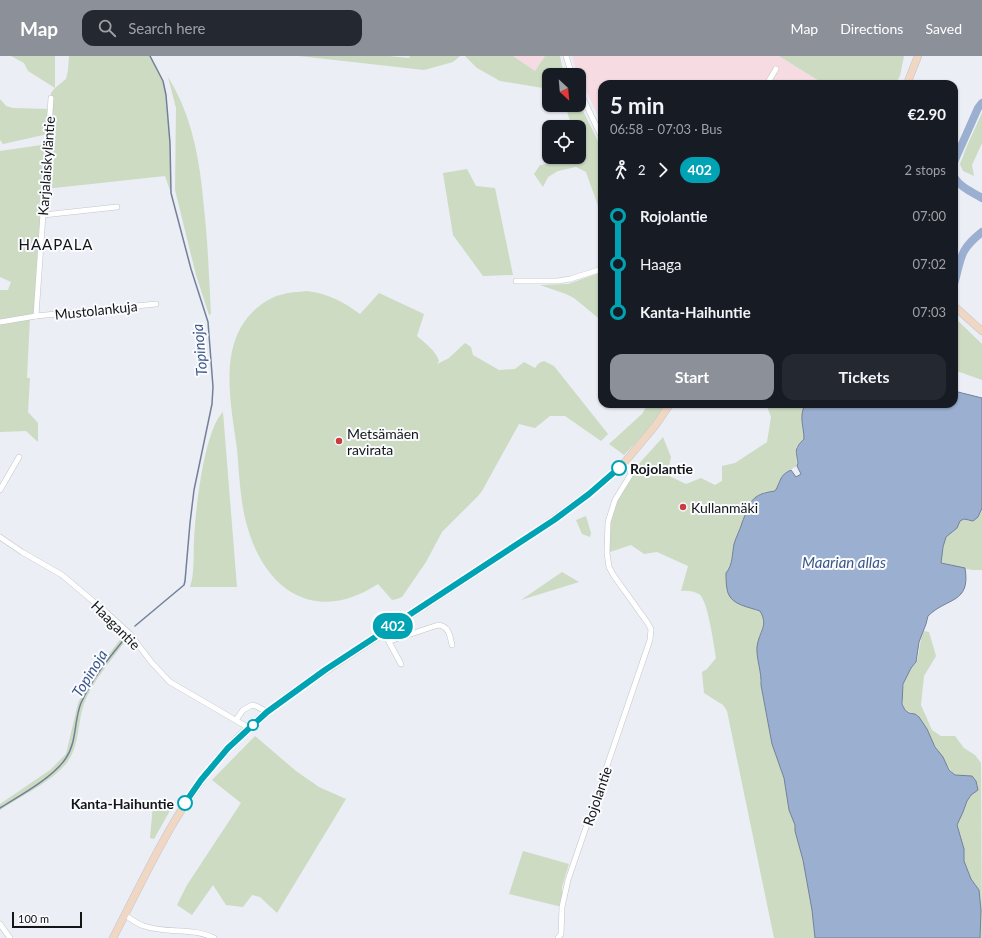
<!DOCTYPE html>
<html lang="en">
<head>
<meta charset="utf-8">
<style>
  body { margin:0; font-family:Lato,sans-serif; background:#242831; color:#f1f3f6; height:100vh; display:flex; flex-direction:column; font-size:15px; white-space:nowrap }
  * { box-sizing:border-box; margin:0 }
  p { font-size:13px; color:#9ea1a6 }
  .icon { flex:none; width:22px; height:22px; fill:none; stroke:currentColor; stroke-width:2; stroke-linecap:round; stroke-linejoin:round }
  .map { position:relative; flex:1; overflow:hidden }
  .panel { position:absolute; left:598px; top:24px; width:360px; height:328px; display:flex; flex-direction:column; background:#171b24; border-radius:12px; box-shadow:0 1px 3px #0004 }
  .panel>* { flex:none }
  .badge { padding:0 8px; border-radius:13px; font-size:14px; line-height:26px }
  .needle { width:26px; rotate:154deg }
  .tools { position:absolute; left:542px; top:12px; display:grid; gap:8px }
  .tools a { display:grid; place-items:center; width:44px; height:44px; border-radius:8px; background:#171b24; box-shadow:0 1px 3px #0004; font-size:20px }
  .scale { position:absolute; left:12px; bottom:10px; width:70px; box-sizing:border-box; padding-left:4px; border:2px solid #141517; border-top:0; font-size:11px; line-height:14px; white-space:nowrap; color:#141517; -webkit-text-stroke:3px #fafbfe; paint-order:stroke }
  .map>.badge { position:absolute; translate:-50% -50%; box-shadow:0 0 0 2px #fff }
  .legs { display:flex; align-items:center; gap:6px; height:44px; padding:0 12px; font-size:13px }
  .legs p { margin-inline-start:auto }
  .overview { display:flex; align-items:center; justify-content:space-between; height:68px; padding:0 12px }
  h1 { font-size:22px; font-weight:700; line-height:30px }
  .cta { display:flex; gap:8px; margin-top:auto; padding:8px 12px }
  .cta a { flex:1; height:46px; border-radius:12px; background:#8c9099; color:#fff; font-size:16px; font-weight:700; line-height:46px; text-align:center }
  .cta a+a { background:#242831; color:#f1f3f6 }
  ul { padding:0 12px; list-style:none }
  li { display:flex; align-items:center; gap:14px; height:48px; font-size:15px }
  li i { display:grid; place-items:center; width:6px; height:100%; margin:0 5px; background:currentColor }
  li i::after { content:''; width:10px; height:10px; margin:-5px; border:3px solid; border-radius:50%; background:#171b24 }
  li p { margin-inline-start:auto }
  li:first-child i { background:linear-gradient(#0000 50%,currentColor 0) }
  li:last-child i { background:linear-gradient(currentColor 50%,#0000 0) }
  header { display:flex; align-items:center; gap:24px; box-sizing:border-box; height:56px; padding:0 20px; background:#8c9099; color:#fff }
  header strong { font-size:19px }
  nav { display:flex; gap:22px; margin-inline-start:auto; font-size:14px }
  .search { width:280px; height:36px; background:#242831; display:flex; align-items:center; gap:10px; box-sizing:border-box; padding:0 14px; border-radius:12px; color:#9ea1a6; font-size:15px }
  .map>svg:first-child { display:block }
  .industrial { fill:#f6dce2 }
  .green { fill:#ccdbc2 }
  .water { fill:#9bafd1; stroke:#728199 }
  .lines { fill:none; stroke-linecap:round; stroke-linejoin:round }
  .stream { stroke:#728199; stroke-width:1.5 }
  .river { stroke:#9bafd1; stroke-width:8 }
  .street-casing { stroke:#c2c5cb; stroke-width:6 }
  .secondary-casing { stroke:#c2c5cb; stroke-width:8 }
  .street { stroke:#fff; stroke-width:5 }
  .secondary { stroke:#f0d7c4; stroke-width:7 }
  .line-1-casing { stroke:#fff; stroke-width:9 }
  .line-1 { stroke:#00a3b4; stroke-width:6 }
  .poi-dot { fill:#cb3c41; stroke:#fafbfe; stroke-width:1.5 }
  .stop-1-dot { fill:#fff; stroke:#00a3b4; stroke-width:2 }
  .labels { text-anchor:middle; dominant-baseline:central; stroke-width:4; stroke-linejoin:round; paint-order:stroke }
  .street-label { font-size:14px; fill:#141517; stroke:#fafbfe }
  .poi-label { font-size:14px; fill:#141517; stroke:#fafbfe; text-anchor:start }
  .stop-label { font-size:14px; font-weight:bold; fill:#141517; stroke:#fafbfe; text-anchor:start }
  .neighbourhood-label { font-size:15px; letter-spacing:1px; fill:#141517; stroke:#fafbfe }
  .water-label { font-size:15px; font-style:italic; fill:#3b5786; stroke:#fafbfe }
</style>
</head>
<body>
<header>
<strong>Map</strong>
<div class="search"><svg class="icon" aria-label="search" viewBox="0 0 24 24"><circle cx="10" cy="10" r="6"/><path d="M15 15l6 6"/></svg>Search here</div>
<nav><a>Map</a><a>Directions</a><a>Saved</a></nav>
</header>
<div class="map">
<svg width="982" height="882" viewBox="0 0 982 882">
  <rect width="100%" height="100%" fill="#ebeef5"/>
  <!-- industrial -->
  <g class="industrial">
    <path d="M513 0H545L535 15Z"/>
    <path d="M572 0H779L824 28H602V68L575 12Z"/>
  </g>
  <!-- green -->
  <g class="green">
    <path d="M11 0H55V32L66 23 68 14 69 0H150L163 25 166 39 170 87 171 137 165 120 45 133 36 260 30 261 27 322H30L28 356 38 367V386L26 375 0 376V234H8L11 226 0 221V95L48 88V78L3 88 0 84V43L6 50 13 52 50 53 51 37 55 32 28 15 24 7Z"/>
    <path d="M299 0H389L409 2 410 0H460L453 6 424 14Z"/>
    <path d="M465 0H513L535 15 545 0H560L562 10 566 19H549V33L500 25 477 12Z"/>
    <path d="M779 0H904L900 20 895 28H824Z"/>
    <path d="M168 21C193 61 200 106 204 152 208 187 209 223 211 258L209 259 196 219 175 134 176 52Z"/>
    <path d="M579 47 602 93V161L586 116 576 111 558 115 548 121 543 131 534 118 540 109 565 105 579 101V71H572L565 49H579Z"/>
    <path d="M982 57V87L972 109 974 120 963 115 960 108 967 90Z"/>
    <path d="M467 113 476 130 495 132 513 219 483 220 453 179 443 117Z"/>
    <path d="M602 216V265L574 242 566 238 540 229 568 228Z"/>
    <path d="M307 235C329 238 342 245 360 258L379 237 424 258 417 280C426 288 435 294 439 305L437 308 449 302 465 287 471 291 473 299 499 314 515 313 524 306 535 312 539 307 544 305 554 310 608 378 601 385 565 360H550L535 372 519 368 482 435 478 440 442 476 426 506 402 541 397 543 392 544 378 528C312 571 261 531 245 462 240 440 239 415 237 393 232 355 221 306 241 271 249 257 265 243 280 239 289 236 298 236 307 235Z"/>
    <path d="M954 261 982 288V324L954 314Z"/>
    <path d="M648 348H666C653 367 640 383 624 399L609 388 642 358Z"/>
    <path d="M766 348H806C798 359 804 371 804 383L796 391 797 410 786 416 775 435 764 436 735 487 730 513 741 549 760 555 764 562 765 568 761 577V629L772 688 784 722 789 754 795 769V775L803 804 812 854 815 882H774L727 655 723 649 704 637 702 616 707 613 716 602C714 590 708 544 699 538 694 535 687 534 681 535L688 510 657 496 644 498 631 489 607 497C608 487 607 476 608 466 613 432 642 405 663 381L671 401 667 419 686 428 701 422 715 429 722 425V410L735 407 767 386 771 361Z"/>
    <path d="M223 356 237 531H190C195 516 193 501 194 485 195 457 204 374 223 356Z"/>
    <path d="M982 452V514H972L941 507 943 491 946 481 957 472 960 465 965 463 969 465 978 461Z"/>
    <path d="M586 460 591 477 590 481 582 478 576 464Z"/>
    <path d="M562 516 579 526 521 544Z"/>
    <path d="M924 575 929 576 936 600 924 620 921 649 932 674 941 680H955L964 692 975 699 981 707 982 882H980L981 854 976 829 971 823 964 805V793L958 774 957 769 963 756 967 745 971 739 968 719C964 720 960 721 956 719 948 716 926 672 920 662 915 655 904 658 903 647 901 636 904 620 911 612 914 609 916 608 917 605 920 594 919 586 924 575Z"/>
    <path d="M122 581 131 585 124 587C111 604 91 628 84 648 77 668 80 692 65 709 49 727 21 740 0 754V748L50 714 66 698 78 647 93 619Z"/>
    <path d="M255 680 296 715 319 731 346 743 277 857 260 841 252 839 243 851 226 849 213 829 192 859 177 849 187 829 241 747 212 724Z"/>
    <path d="M153 749 172 751 154 783 150 782Z"/>
    <path d="M523 795 569 808 562 831V851L509 838Z"/>
  </g>
  <!-- water -->
  <path class="water" d="M954 335 982 342V452L978 461 973 465 964 463 960 465 957 472 946 481 943 491 941 507 965 512C971 548 947 541 928 560L926 568 919 586 916 606 911 612 903 628 902 648 905 654 909 657 915 658 919 661 927 673 935 691 943 701 949 714 955 719 972 720 976 725 978 734 971 739 967 745 963 756 957 769 964 793V805L971 823 979 834 981 854 980 882H815L812 854 803 804 795 775V769L789 754 784 722 772 688 761 629C762 617 756 602 757 591 759 575 769 570 760 555 749 551 732 549 728 537 726 531 726 523 726 517 733 509 732 498 734 488 736 481 740 474 742 467 750 446 751 438 775 435 781 426 779 419 791 414L796 421 801 418 797 410 798 407C796 394 794 393 804 383 804 371 798 358 806 348H954Z"/>
  <g class="lines">
    <!-- stream -->
    <g class="stream">
      <path d="M135 570 184 529 185 525 190 467 194 434 212 348 213 331 208 266 191 213 171 137 170 87 166 39 163 25 150 0"/>
      <path d="M0 752C19 740 54 721 66 702 77 686 74 664 81 647 92 622 110 601 126 581"/>
    </g>
    <!-- river -->
    <g class="river">
      <path d="M954 106 978 52 982 47"/>
      <path d="M954 121C960 131 972 136 982 142"/>
      <path d="M954 228C962 202 958 195 982 176"/>
    </g>
    <!-- street casing -->
    <g class="street-casing">
      <g id="street">
        <path d="M566 0 572 19"/>
        <path d="M767 28 776 13"/>
        <path d="M579 34 602 82"/>
        <path d="M43 159 117 151"/>
        <path d="M516 225H558L570 223 602 213"/>
        <path d="M36 260 156 248"/>
        <path d="M0 266 36 260 51 42"/>
        <path d="M0 434 19 401"/>
        <path d="M0 481 22 496 62 519 106 556 130 578 152 607 170 626 249 672"/>
        <path d="M383 576 390 585 438 569C449 570 450 580 452 589"/>
        <path d="M388 584 401 608"/>
        <path d="M236 664 243 654 252 649 256 650 267 656"/>
        <path d="M125 859C131 863 137 868 144 870 167 878 192 871 214 882"/>
        <path d="M0 868 10 882"/>
        <path d="M558 882 561 878 562 851 568 824 650 584 651 573 647 566 614 520 609 511 607 497 608 466 615 444 631 418 630 414 624 407"/>
      </g>
    </g>
    <!-- secondary casing -->
    <g class="secondary-casing">
      <g id="secondary">
        <path d="M907 28 918 0"/>
        <path d="M954 250 982 275"/>
        <path d="M113 882C148 815 176 749 228 692 248 670 272 652 295 635L533 478 589 438 624 407 655 370 670 348"/>
      </g>
    </g>
    <!-- street -->
    <use href="#street" class="street"/>
    <!-- secondary -->
    <use href="#secondary" class="secondary"/>
  </g>
  <g class="lines">
    <!-- line-1 casing -->
    <g class="line-1-casing">
      <path id="line-1" d="M185 747 201 724 228 692 267 656 325 614 554 464 589 438 619 412"/>
    </g>
    <!-- line-1 -->
    <use href="#line-1" class="line-1"/>
  </g>
  <!-- markers -->
  <g class="poi-dot">
    <circle cx="339" cy="385" r="4"/>
    <circle cx="683" cy="451" r="4"/>
  </g>
  <g class="stop-1-dot">
    <circle cx="619" cy="412" r="7"/>
    <circle cx="253" cy="669" r="5"/>
    <circle cx="185" cy="747" r="7"/>
  </g>
  <g class="labels">
    <!-- street labels -->
    <g class="street-label">
      <text transform="translate(46 110) rotate(-86)">Karjalaiskyläntie</text>
      <text transform="translate(96 254) rotate(-6)">Mustolankuja</text>
      <text transform="translate(116 569) rotate(45)">Haagantie</text>
      <text transform="translate(597 740) rotate(-71)">Rojolantie</text>
    </g>
    <!-- poi labels -->
    <g class="poi-label">
      <text x="347" y="377">Metsämäen<tspan x="347" dy="16">ravirata</tspan></text>
      <text x="691" y="451">Kullanmäki</text>
    </g>
    <!-- stop labels -->
    <g class="stop-label">
      <text x="630" y="412">Rojolantie</text>
      <text x="174" y="747" text-anchor="end">Kanta-Haihuntie</text>
    </g>
    <!-- neighbourhood labels -->
    <g class="neighbourhood-label">
      <text x="56" y="188">HAAPALA</text>
    </g>
    <!-- water labels -->
    <g class="water-label">
      <text transform="translate(199 294) rotate(-95)">Topinoja</text>
      <text x="844" y="506">Maarian allas</text>
      <text transform="translate(89 617) rotate(-58)">Topinoja</text>
    </g>
  </g>
</svg>
<div class="tools">
<a><svg class="needle" viewBox="-14 -14 28 28"><path d="M0-13l5 13h-10z" fill="#e53935"/><path d="M0 13l5-13h-10z" fill="#9ea1a6"/></svg></a>
<a><svg class="icon" aria-label="locate" viewBox="0 0 24 24"><circle cx="12" cy="12" r="6"/><path d="M12 2v4M12 18v4M2 12h4M18 12h4"/></svg></a>
</div>
<div class="scale">100 m</div>
<b class="badge" style="left:393px;top:570px;background:#00a3b4;color:#fff">402</b>
<section class="panel">
<div class="overview"><div><h1>5 min</h1><p>06:58 – 07:03 · Bus</p></div><b>€2.90</b></div>
<div class="legs"><svg class="icon" aria-label="walk" viewBox="0 0 24 24"><circle cx="13" cy="4" r="2"/><path d="M13 8l-2 6 4 7M11 14l-3 7M7 12l3-4h3l4 4"/></svg>2<svg class="icon" aria-label="forward" viewBox="0 0 24 24"><path d="M9 5l7 7-7 7"/></svg><b class="badge" style="background:#00a3b4;color:#fff">402</b><p>2 stops</p></div>
<ul>
<li><i style="color:#00a3b4"></i><b>Rojolantie</b><p>07:00</p></li>
<li><i style="color:#00a3b4"></i><span>Haaga</span><p>07:02</p></li>
<li><i style="color:#00a3b4"></i><b>Kanta-Haihuntie</b><p>07:03</p></li>
</ul>
<div class="cta"><a>Start</a><a>Tickets</a></div>
</section>
</div>
</body>
</html>
